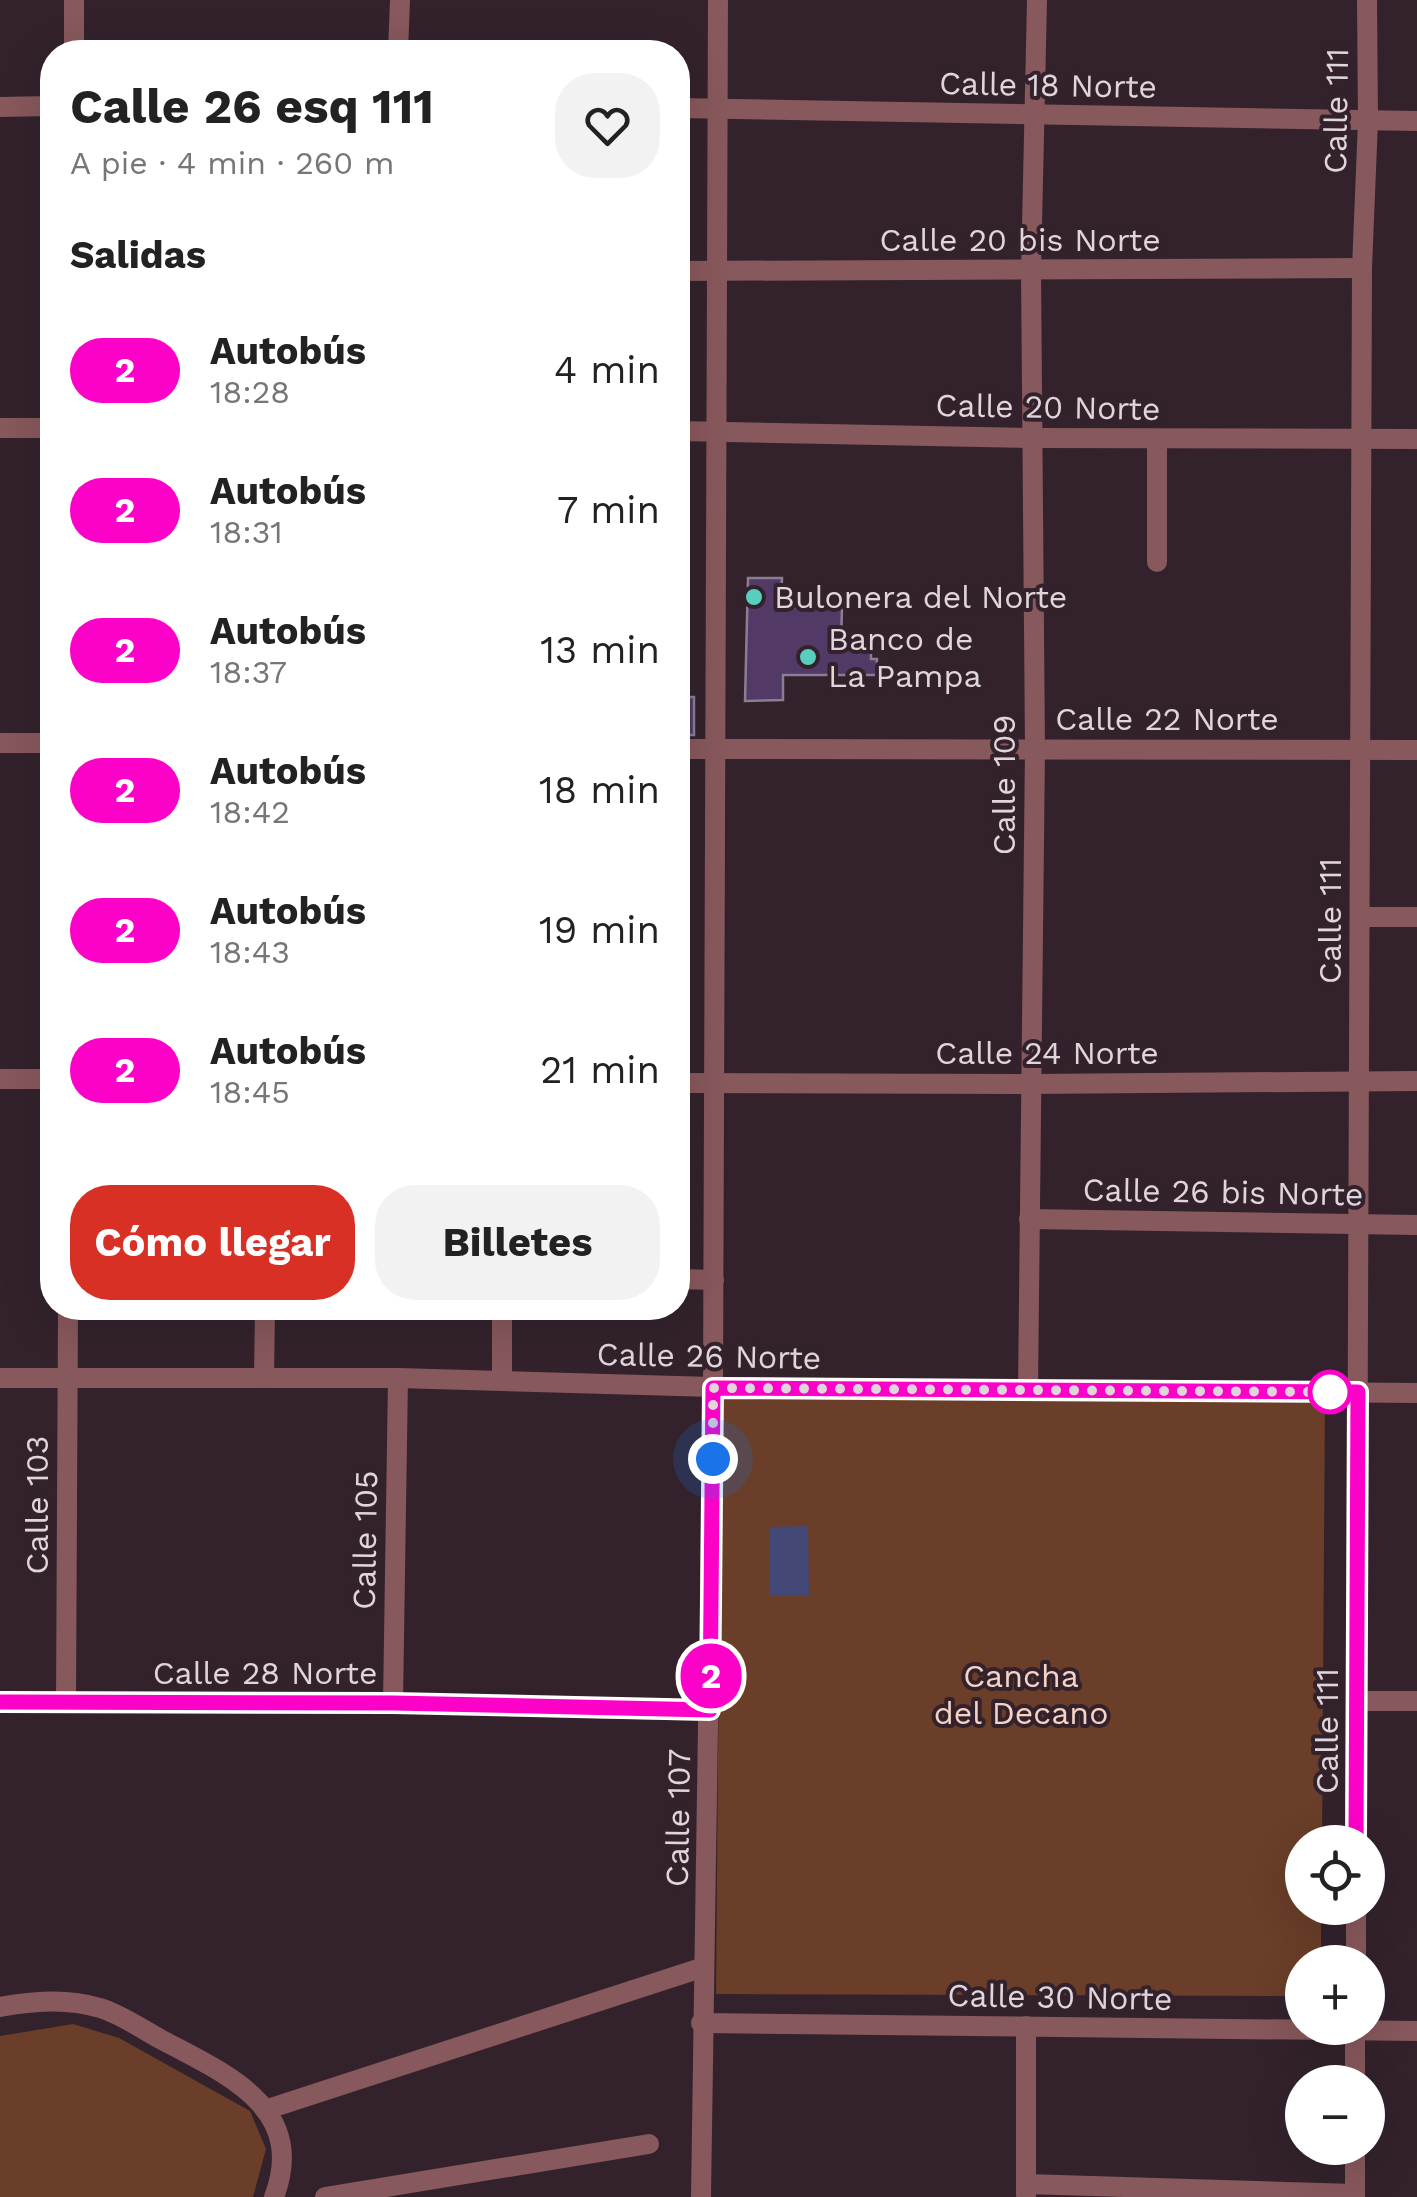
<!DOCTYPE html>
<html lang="es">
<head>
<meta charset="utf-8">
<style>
  body { margin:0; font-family:"Work Sans",sans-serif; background:#f2f2f2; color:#222; height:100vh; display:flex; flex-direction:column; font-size:38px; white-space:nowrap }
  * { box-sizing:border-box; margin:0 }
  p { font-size:32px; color:#767676 }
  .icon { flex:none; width:55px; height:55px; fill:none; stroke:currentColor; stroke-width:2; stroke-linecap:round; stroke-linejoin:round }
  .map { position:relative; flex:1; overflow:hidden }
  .sheet { position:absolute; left:40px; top:40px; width:650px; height:1280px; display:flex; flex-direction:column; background:#fff; border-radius:40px; box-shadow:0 10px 40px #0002 }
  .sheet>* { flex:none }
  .badge { padding:0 20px; border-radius:32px; font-size:35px; line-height:65px }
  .tools { position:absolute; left:1285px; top:1825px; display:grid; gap:20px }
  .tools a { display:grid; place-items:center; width:100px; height:100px; border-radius:50%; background:#fff; box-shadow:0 10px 40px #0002; font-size:50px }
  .you { position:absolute; width:50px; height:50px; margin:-25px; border:8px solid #fff; border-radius:50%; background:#1a73e8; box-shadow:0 0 0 15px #1a73e833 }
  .map>.badge { position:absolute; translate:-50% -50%; box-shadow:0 0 0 5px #fff }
  h2 { padding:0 30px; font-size:38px; line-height:90px }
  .round { display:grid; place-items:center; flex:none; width:105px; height:105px; border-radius:40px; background:#f2f2f2 }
  .headline { display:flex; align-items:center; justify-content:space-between; height:170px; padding:0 30px }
  h1 { font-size:48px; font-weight:700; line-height:75px }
  .action { display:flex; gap:20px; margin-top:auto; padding:20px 30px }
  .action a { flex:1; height:115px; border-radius:40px; background:#d93025; color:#fff; font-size:40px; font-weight:700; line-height:115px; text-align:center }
  .action a+a { background:#f2f2f2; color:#222 }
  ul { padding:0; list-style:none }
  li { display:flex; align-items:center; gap:30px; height:140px; padding:0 30px }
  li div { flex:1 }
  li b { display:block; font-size:38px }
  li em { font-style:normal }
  li .badge { min-width:110px; font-weight:700; text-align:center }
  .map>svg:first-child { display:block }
  .green { fill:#6a3e29 }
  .water { fill:#444877 }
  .building { fill:#533965; stroke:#897e92; stroke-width:2.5 }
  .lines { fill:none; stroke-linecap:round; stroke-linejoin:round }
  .minor { stroke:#87585c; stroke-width:20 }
  .line-casing { stroke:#fff; stroke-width:22 }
  .line { stroke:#fc02c8; stroke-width:15 }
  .walk { stroke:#e0d5db; stroke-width:10; stroke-dasharray:0 18 }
  .poi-dot { fill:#58cebf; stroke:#33222c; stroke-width:4 }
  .stop-dot { fill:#fff; stroke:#fc02c8; stroke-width:5 }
  .labels { text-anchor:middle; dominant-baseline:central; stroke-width:8; stroke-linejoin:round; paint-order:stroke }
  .street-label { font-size:32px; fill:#e0d5db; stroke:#33222c }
  .poi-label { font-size:32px; fill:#e0d5db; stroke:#33222c; text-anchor:start }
  .park-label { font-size:32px; fill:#f4d3c4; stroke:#33222c }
</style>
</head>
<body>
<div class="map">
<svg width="1417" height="2197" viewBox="0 0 1417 2197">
  <rect width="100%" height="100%" fill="#33222c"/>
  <!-- green -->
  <g class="green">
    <path d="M721 1394 1325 1396 1322 1842H1302V1908H1321V1962H1302V1996L716 1994Z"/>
    <path d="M73 2024 119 2038 250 2111 266 2149 253 2197H0V2036Z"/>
  </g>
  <!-- water -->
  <path class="water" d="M808 1526 809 1596H769V1527Z"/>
  <!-- building -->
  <g class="building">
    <path d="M748 578H782L781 607 842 608 841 641H871V659H877L876 675H783V700L745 701Z"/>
    <rect x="678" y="697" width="16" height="38"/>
  </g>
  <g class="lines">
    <!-- minor -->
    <g class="minor">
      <path d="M74 0V52"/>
      <path d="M398 52 400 0"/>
      <path d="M0 107 52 106"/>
      <path d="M678 108 1417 121"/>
      <path d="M678 271 1362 268"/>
      <path d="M0 428H52"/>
      <path d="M678 431 1033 438 1417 439"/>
      <path d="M1157 439V562"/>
      <path d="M0 743H52"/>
      <path d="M678 749 1417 750"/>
      <path d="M1361 917H1417"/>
      <path d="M0 1079H52"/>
      <path d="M678 1083 1030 1084 1417 1081"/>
      <path d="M1029 1219 1417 1225"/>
      <path d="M678 1279 714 1280"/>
      <path d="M0 1378H398L713 1387 1417 1393"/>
      <path d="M264 1378 265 1308"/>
      <path d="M502 1380V1308"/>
      <path d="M1028 1390 1035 749 1031 270 1037 0"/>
      <path d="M1357 1701H1417"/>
      <path d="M0 1702 393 1703 710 1711"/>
      <path d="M66 1703 68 1308"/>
      <path d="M393 1703 398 1378"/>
      <path d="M1356 1842 1362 268 1368 121 1367 0"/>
      <path d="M1356 1962V1908"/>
      <path d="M0 2007C33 2001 67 1998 100 2008 121 2014 143 2030 162 2040 226 2074 308 2108 274 2197"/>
      <path d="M701 2023 1417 2031"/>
      <path d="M1355 2082V2028"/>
      <path d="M268 2109 704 1967"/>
      <path d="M1026 2184 1355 2194"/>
      <path d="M1026 2195V2026"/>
      <path d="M325 2197 649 2144"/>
      <path d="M701 2197 713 1387 718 0"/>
      <path d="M1355 2197V2148"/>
    </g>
  </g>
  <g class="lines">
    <!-- line casing -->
    <g class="line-casing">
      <path id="line" d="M0 1702 393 1703 710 1710 713 1388 1358 1392 1356 1842"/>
    </g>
    <!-- line -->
    <use href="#line" class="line"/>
    <!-- walk -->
    <path class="walk" d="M713 1459V1388L1330 1392"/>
  </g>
  <!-- markers -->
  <g class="poi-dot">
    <circle cx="754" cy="597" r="10"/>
    <circle cx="808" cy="657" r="10"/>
  </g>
  <circle class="stop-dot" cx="1330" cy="1392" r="20"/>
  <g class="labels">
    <!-- street labels -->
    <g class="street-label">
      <text transform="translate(1048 85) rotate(1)">Calle 18 Norte</text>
      <text transform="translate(1336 111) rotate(-89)">Calle 111</text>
      <text x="1020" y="240">Calle 20 bis Norte</text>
      <text transform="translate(1048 407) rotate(1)">Calle 20 Norte</text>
      <text x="1167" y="719">Calle 22 Norte</text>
      <text transform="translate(1004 785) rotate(-90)">Calle 109</text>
      <text transform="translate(1330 921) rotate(-90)">Calle 111</text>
      <text x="1047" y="1053">Calle 24 Norte</text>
      <text transform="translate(1223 1192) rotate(1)">Calle 26 bis Norte</text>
      <text transform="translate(709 1356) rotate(1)">Calle 26 Norte</text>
      <text transform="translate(37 1505) rotate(-90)">Calle 103</text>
      <text transform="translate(365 1540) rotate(-89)">Calle 105</text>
      <text x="265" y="1673">Calle 28 Norte</text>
      <text transform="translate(1327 1731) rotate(-90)">Calle 111</text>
      <text transform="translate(678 1818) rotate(-89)">Calle 107</text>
      <text transform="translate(1060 1997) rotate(1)">Calle 30 Norte</text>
    </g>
    <!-- poi labels -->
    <g class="poi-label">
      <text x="774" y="597">Bulonera del Norte</text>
      <text x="828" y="639">Banco de<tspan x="828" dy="37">La Pampa</tspan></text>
    </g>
    <!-- park labels -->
    <g class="park-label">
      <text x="1021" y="1676">Cancha<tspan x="1021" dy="37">del Decano</tspan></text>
    </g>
  </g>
</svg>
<div class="tools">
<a><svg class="icon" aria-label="locate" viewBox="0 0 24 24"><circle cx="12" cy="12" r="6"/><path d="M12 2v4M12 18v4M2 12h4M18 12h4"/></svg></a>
<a>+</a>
<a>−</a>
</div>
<div class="you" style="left:713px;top:1459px"></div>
<b class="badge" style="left:711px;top:1676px;background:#fc02c8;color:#fff">2</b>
<section class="sheet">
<div class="headline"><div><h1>Calle 26 esq 111</h1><p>A pie · 4 min · 260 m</p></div><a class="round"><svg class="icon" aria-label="heart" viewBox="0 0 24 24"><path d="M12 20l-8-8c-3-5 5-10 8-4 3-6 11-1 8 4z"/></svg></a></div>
<h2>Salidas</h2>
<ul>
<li><span class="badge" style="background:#fc02c8;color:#fff">2</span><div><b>Autobús</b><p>18:28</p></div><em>4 min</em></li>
<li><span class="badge" style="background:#fc02c8;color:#fff">2</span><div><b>Autobús</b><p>18:31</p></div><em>7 min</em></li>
<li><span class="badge" style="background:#fc02c8;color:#fff">2</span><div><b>Autobús</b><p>18:37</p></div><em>13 min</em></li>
<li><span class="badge" style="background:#fc02c8;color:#fff">2</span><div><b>Autobús</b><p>18:42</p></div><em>18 min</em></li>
<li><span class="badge" style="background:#fc02c8;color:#fff">2</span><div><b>Autobús</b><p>18:43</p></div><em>19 min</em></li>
<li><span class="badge" style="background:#fc02c8;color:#fff">2</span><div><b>Autobús</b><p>18:45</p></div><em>21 min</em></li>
</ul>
<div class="action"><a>Cómo llegar</a><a>Billetes</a></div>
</section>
</div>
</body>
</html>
